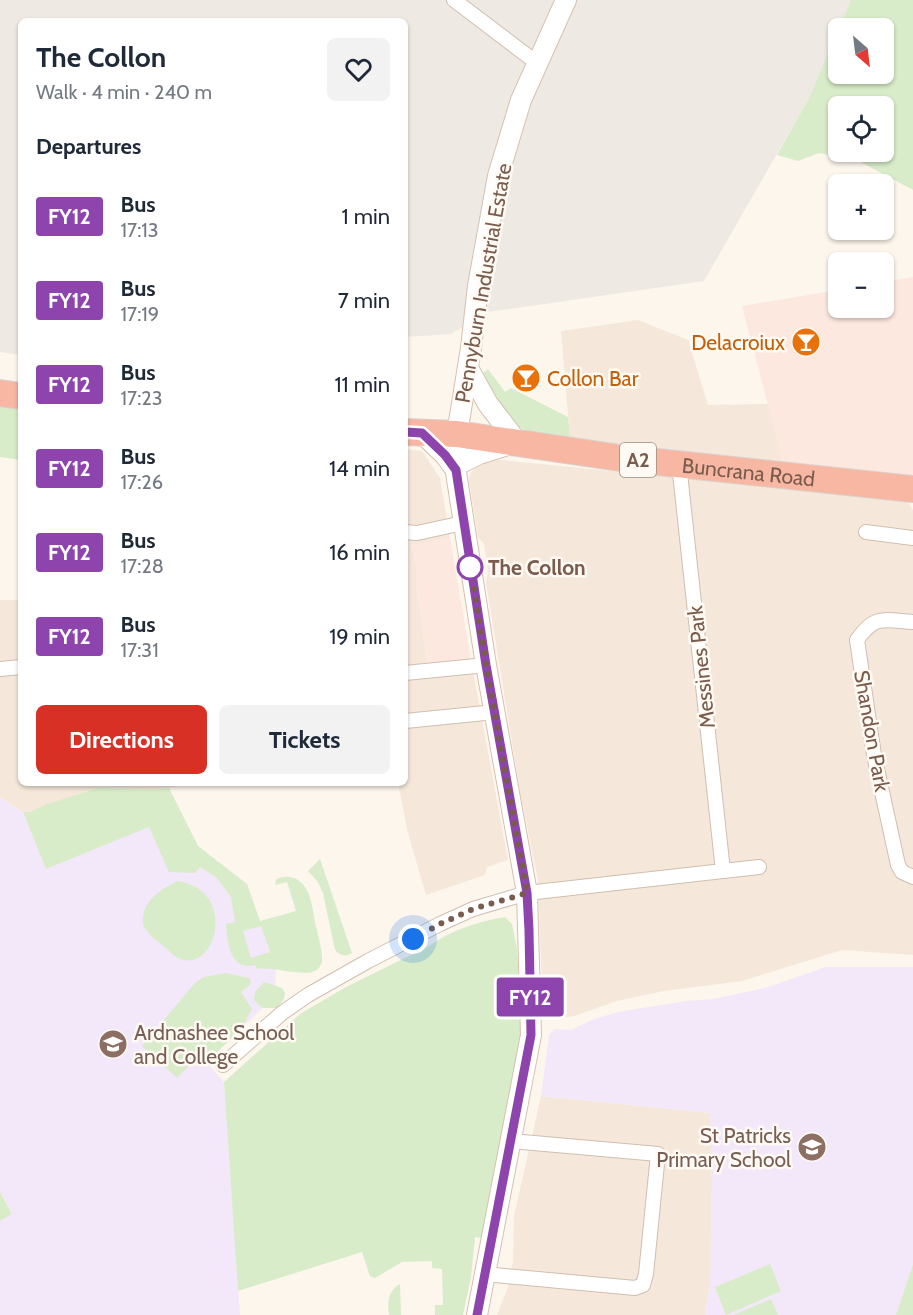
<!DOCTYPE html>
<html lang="en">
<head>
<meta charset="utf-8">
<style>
  body { margin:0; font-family:Cabin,sans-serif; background:#f2f2f3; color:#1f2937; height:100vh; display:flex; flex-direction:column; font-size:22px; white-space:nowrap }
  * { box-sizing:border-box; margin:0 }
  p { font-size:20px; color:#747a83 }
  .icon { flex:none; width:33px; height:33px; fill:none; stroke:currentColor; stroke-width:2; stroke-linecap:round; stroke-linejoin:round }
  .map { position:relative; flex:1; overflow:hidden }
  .side { position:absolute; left:18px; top:18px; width:390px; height:768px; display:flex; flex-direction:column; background:#fff; border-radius:9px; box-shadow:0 2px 4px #0004 }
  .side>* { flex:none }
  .badge { padding:0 12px; border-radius:4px; font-size:21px; line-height:39px }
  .needle { width:39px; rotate:152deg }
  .controls { position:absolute; left:828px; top:18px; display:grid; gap:12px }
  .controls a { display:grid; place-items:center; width:66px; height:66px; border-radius:9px; background:#fff; box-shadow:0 2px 4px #0004; font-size:30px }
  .you { position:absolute; width:30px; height:30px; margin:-15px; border:4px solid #fff; border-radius:50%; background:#1a73e8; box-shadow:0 0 0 9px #1a73e833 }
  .map>.badge { position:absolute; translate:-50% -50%; box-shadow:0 0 0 3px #fff }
  h2 { padding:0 18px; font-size:22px; line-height:54px }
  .round { display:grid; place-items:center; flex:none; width:63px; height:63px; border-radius:9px; background:#f2f2f3 }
  .headline { display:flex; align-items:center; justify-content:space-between; height:102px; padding:0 18px }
  h1 { font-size:28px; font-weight:700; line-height:45px }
  .primary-button { display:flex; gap:12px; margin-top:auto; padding:12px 18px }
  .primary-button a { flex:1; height:69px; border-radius:9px; background:#d93025; color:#fff; font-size:24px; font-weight:700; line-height:69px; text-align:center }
  .primary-button a+a { background:#f2f2f3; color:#1f2937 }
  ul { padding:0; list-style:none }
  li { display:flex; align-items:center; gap:18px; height:84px; padding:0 18px }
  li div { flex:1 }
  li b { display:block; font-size:22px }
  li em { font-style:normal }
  li .badge { min-width:66px; font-weight:700; text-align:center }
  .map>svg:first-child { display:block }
  .residential { fill:#f5e8da }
  .commercial { fill:#fde8e0 }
  .industrial { fill:#efe9e4 }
  .education { fill:#f3e8fa }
  .green { fill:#d8ecc9; fill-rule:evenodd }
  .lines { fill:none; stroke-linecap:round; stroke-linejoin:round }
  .street-casing { stroke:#d1beb0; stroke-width:16 }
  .secondary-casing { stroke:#d6c0b0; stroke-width:22 }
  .highway-casing { stroke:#dad1cd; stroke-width:28 }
  .street { stroke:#fff; stroke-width:14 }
  .secondary { stroke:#fff; stroke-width:20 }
  .highway { stroke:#f7b7a3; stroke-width:26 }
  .line-casing { stroke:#fff; stroke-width:14 }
  .line { stroke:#8e44ad; stroke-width:9 }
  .walk { stroke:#7a5c4d; stroke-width:6; stroke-dasharray:0 10.8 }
  .stop-dot { fill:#fff; stroke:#8e44ad; stroke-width:3 }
  .labels { text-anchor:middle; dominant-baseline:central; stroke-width:5; stroke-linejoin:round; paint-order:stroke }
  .shield { fill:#fffaf3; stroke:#a28b7f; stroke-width:1.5 }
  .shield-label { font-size:20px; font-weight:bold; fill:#7a5c4d }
  .street-label { font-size:21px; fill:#7a5c4d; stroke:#fffaf3 }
  .food-label { font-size:21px; fill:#c56008; stroke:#fffaf3; text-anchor:end }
  .stop-label { font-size:21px; font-weight:bold; fill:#7a5c4d; stroke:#fffaf3; text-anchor:start }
  .education-label { font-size:21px; fill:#785e54; stroke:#fffaf3; text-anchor:start }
</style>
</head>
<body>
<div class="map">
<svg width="913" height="1315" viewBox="0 0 913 1315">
  <rect width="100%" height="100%" fill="#fdf6ec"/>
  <!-- residential -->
  <g class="residential">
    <path d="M638 320 688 340 708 405 769 404 783 463 570 438 561 331Z"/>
    <path d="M405 449 422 451 440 478 450 538 410 545 417 568 416 580 427 663 471 660 508 860 487 867 485 875 426 895 408 833 398 783H405Z"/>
    <path d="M491 459 846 494 904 496 913 510V955L842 950 742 981 664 991 617 1001 574 1016 560 1018 543 1013 538 881 521 797 486 583 488 571 484 544 478 537 469 481 471 472 478 466Z"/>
    <path d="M0 600H21V783H200L151 790 98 788 48 804 30 812H23L0 797Z"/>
    <path d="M541 1096 710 1113 712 1185 710 1283 705 1315H497L509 1285 513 1261 514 1216Z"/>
  </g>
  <!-- commercial -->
  <g class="commercial">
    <path d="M913 277V476L783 463 742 306 838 290V308H884V282Z"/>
    <path d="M450 538 471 660 437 666 427 664 416 580 417 568 410 545Z"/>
  </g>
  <!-- industrial -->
  <path class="industrial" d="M0 0H851L809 98 704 281 488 312 451 334 405 337V21H21V355L0 352Z"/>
  <!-- education -->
  <g class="education">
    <path d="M0 797 23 812 46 869 159 822 247 884 276 970 275 996 206 1062 224 1082 240 1315H0V1221L12 1213 0 1192Z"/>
    <path d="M826 967H913V1264L896 1315H705L710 1283 712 1185 710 1113 541 1096 549 1035 555 1029 571 1030 594 1019 618 1012 686 1001 713 999 765 988Z"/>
  </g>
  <!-- green -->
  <g class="green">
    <path d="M851 0H913V190L857 160 819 153 798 161 777 155 809 98 838 30V74H884V28H839ZM838 106H884V152H838Z"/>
    <path d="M488 369 505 392 511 388 568 417 570 438C532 432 519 437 497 402 490 391 485 384 484 372Z"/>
    <path d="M0 406 21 409V460L0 457Z"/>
    <path d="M98 788 151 790 169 788 198 846 247 884 260 921 296 911 287 882 275 885 276 880C282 876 287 876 294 878 312 885 312 910 316 926 318 937 323 951 322 962 321 965 319 968 317 970 304 978 273 966 258 969L255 965C230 972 227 941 226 924L235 922 231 897 216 877 200 867 195 873 169 872 149 827 46 869 23 812H30L47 804ZM261 926 270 952 251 958 243 931Z"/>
    <path d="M320 859 352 953C346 957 340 956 335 950L323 893 318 882 308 871Z"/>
    <path d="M178 881C237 890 218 972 180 959 175 957 170 952 166 948 157 941 148 935 143 925 140 903 160 889 178 881Z"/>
    <path d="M505 917 512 924 517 949 522 1028 486 1239 475 1237 471 1277 463 1315H435V1305H443L442 1269 432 1268V1261L402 1262 375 1278 370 1276 362 1252 238 1291 224 1082 300 1014 346 987 431 945C451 930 480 921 505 917Z"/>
    <path d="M226 973 249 978 251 981 250 985 241 992 252 1009 241 1029 210 1059 203 1051 177 1078 142 1046 196 982 204 977Z"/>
    <path d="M264 982 282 988 285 993 284 999 277 1008H262L254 1000 255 992Z"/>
    <path d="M0 1192 12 1214 0 1221Z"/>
    <path d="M770 1264 781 1291 726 1315 715 1287Z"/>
    <path d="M913 1264V1315H896Z"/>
    <path d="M400 1284 401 1315H389C387 1304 388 1290 400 1284Z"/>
    <path d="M771 1299 778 1315H733Z"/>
  </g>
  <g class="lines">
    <!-- street casing -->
    <g class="street-casing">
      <g id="street">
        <path d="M454 0 537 63"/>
        <path d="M405 532 417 533 463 523"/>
        <path d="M866 532 913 538"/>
        <path d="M913 622C884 620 875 614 857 640L874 755 898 865 902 872 913 877"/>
        <path d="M0 669 21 667"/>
        <path d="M405 673 486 665"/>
        <path d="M405 721 495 712"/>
        <path d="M723 871 759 867"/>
        <path d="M223 1065 282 1013 308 995 368 961 440 924 473 909 527 893 723 871 679 464"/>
        <path d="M484 1274 635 1288 643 1285 646 1274 658 1154 511 1141"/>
      </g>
    </g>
    <!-- secondary casing -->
    <g class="secondary-casing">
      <g id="secondary">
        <path d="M468 368 488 404 518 443"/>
        <path d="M422 433 445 455 456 470"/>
        <path d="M455 466 479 454 511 444"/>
        <path d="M477 1315 531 1035 527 893 486 665 455 466 457 434 471 348 478 286 498 176 521 100 566 0"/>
      </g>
    </g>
    <!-- highway casing -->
    <g class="highway-casing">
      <g id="highway">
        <path d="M0 393 21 396"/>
        <path id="s1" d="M405 432 457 434 620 458 913 489"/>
      </g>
    </g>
    <!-- street -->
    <use href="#street" class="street"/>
    <!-- secondary -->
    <use href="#secondary" class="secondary"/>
    <!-- highway -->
    <use href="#highway" class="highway"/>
  </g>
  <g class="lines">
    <!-- line casing -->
    <g class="line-casing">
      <path id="line" d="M405 432 422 433 445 455 456 470 486 665 527 893 529 930 531 1035 477 1315"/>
    </g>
    <!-- line -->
    <use href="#line" class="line"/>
    <!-- walk -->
    <path class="walk" d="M413 939 440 924 473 909 527 893 486 665 470 563V567"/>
  </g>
  <!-- icons -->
  <defs>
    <g id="bar-disc" transform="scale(1.5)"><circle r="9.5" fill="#e8710a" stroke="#fffaf3"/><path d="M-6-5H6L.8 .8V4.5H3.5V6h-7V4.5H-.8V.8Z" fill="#fff"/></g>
    <g id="school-disc" transform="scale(1.5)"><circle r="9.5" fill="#8d6e63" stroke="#fffaf3"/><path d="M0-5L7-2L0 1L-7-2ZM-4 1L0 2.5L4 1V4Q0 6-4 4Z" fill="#fff"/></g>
  </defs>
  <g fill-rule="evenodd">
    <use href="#bar-disc" x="806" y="342"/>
    <use href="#bar-disc" x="526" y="378"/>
    <use href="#school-disc" x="113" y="1044"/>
    <use href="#school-disc" x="812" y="1147"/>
  </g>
  <!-- markers -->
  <circle class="stop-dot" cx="470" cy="567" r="12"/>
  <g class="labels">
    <!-- shield labels -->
    <rect class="shield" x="620" y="443" width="36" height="34" rx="4.5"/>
    <g class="shield-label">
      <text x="638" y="460">A2</text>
    </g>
    <!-- street labels -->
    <g class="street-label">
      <text transform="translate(483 283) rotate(-80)">Pennyburn Industrial Estate</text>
      <text stroke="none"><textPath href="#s1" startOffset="346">Buncrana Road</textPath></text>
      <text transform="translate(701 667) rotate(-96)">Messines Park</text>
      <text transform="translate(872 731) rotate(80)">Shandon Park</text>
    </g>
    <!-- food labels -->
    <g class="food-label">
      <text x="785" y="342">Delacroiux</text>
      <text x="547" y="378" text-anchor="start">Collon Bar</text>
    </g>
    <!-- stop labels -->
    <g class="stop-label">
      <text x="488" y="567">The Collon</text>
    </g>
    <!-- education labels -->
    <g class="education-label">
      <text x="134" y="1032">Ardnashee School<tspan x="134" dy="24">and College</tspan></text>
      <text x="791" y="1135" text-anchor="end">St Patricks<tspan x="791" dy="24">Primary School</tspan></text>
    </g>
  </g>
</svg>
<div class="controls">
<a><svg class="needle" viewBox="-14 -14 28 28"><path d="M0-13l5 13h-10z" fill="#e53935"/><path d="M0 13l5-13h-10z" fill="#747a83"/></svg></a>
<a><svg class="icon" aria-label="locate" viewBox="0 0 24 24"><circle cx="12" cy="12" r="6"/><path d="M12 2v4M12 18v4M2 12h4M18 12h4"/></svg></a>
<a>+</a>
<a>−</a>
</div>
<div class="you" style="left:413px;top:939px"></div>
<b class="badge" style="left:530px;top:997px;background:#8e44ad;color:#fff">FY12</b>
<section class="side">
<div class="headline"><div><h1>The Collon</h1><p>Walk · 4 min · 240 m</p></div><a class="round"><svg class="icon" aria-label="heart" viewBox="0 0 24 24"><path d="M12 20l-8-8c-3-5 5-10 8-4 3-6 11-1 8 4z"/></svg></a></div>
<h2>Departures</h2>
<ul>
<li><span class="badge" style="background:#8e44ad;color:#fff">FY12</span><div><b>Bus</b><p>17:13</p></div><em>1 min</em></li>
<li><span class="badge" style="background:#8e44ad;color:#fff">FY12</span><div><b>Bus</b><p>17:19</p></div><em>7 min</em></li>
<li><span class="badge" style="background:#8e44ad;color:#fff">FY12</span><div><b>Bus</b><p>17:23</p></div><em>11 min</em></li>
<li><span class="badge" style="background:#8e44ad;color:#fff">FY12</span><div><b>Bus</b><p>17:26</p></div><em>14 min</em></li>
<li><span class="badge" style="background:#8e44ad;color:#fff">FY12</span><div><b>Bus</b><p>17:28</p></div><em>16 min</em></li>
<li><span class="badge" style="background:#8e44ad;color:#fff">FY12</span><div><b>Bus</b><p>17:31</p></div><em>19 min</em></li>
</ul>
<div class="primary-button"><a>Directions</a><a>Tickets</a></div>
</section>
</div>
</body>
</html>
